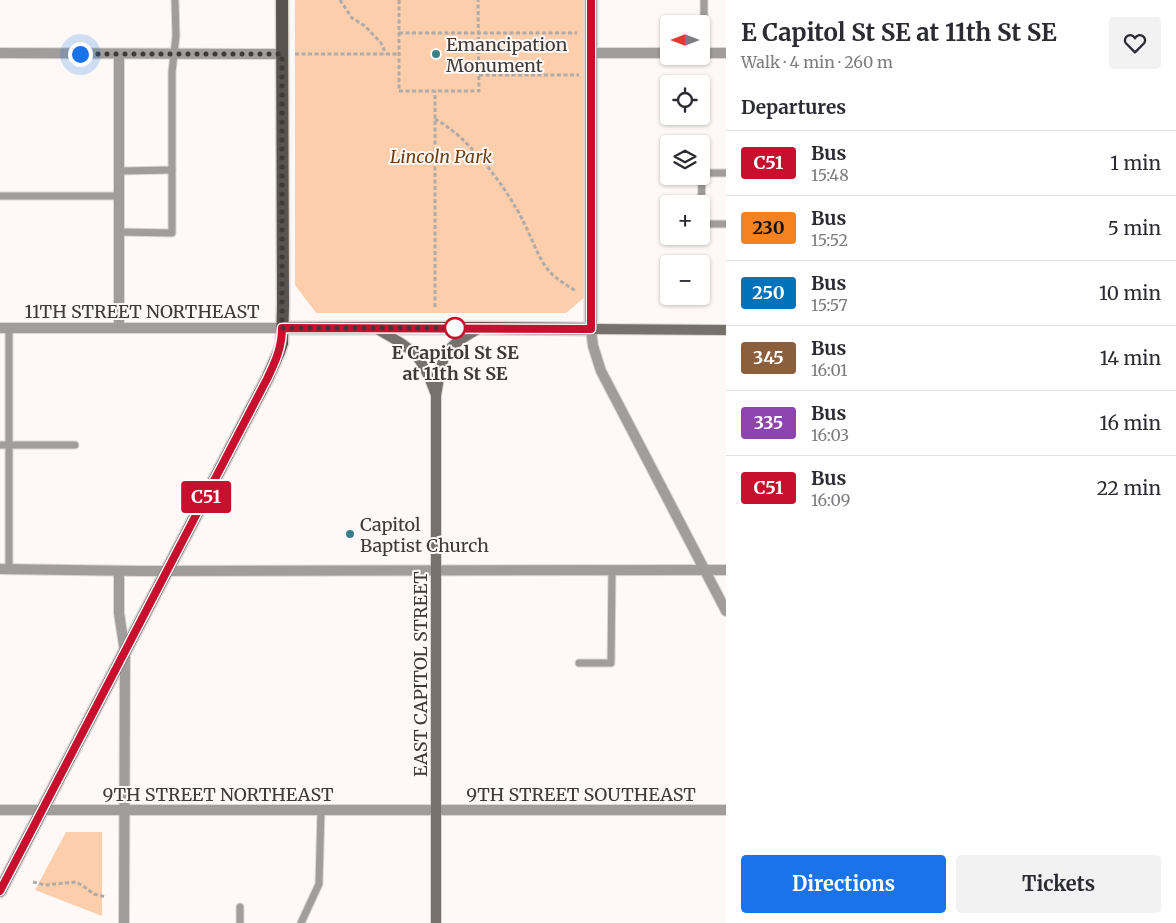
<!DOCTYPE html>
<html lang="en">
<head>
<meta charset="utf-8">
<style>
  body { margin:0; font-family:Merriweather,serif; background:#f2f2f3; color:#2b2b33; height:100vh; display:flex; flex-direction:column; font-size:19px; white-space:nowrap }
  * { box-sizing:border-box; margin:0 }
  p { font-size:16px; color:#7c7c81 }
  .icon { flex:none; width:28px; height:28px; fill:none; stroke:currentColor; stroke-width:2; stroke-linecap:round; stroke-linejoin:round }
  .map { position:relative; flex:1; overflow:hidden }
  .details { display:flex; flex-direction:column; background:#fff; width:450px }
  .details>* { flex:none }
  .badge { padding:0 10px; border-radius:4px; font-size:18px; line-height:32px }
  .needle { width:32px; rotate:270deg }
  .tools { position:absolute; left:660px; top:15px; display:grid; gap:10px }
  .tools a { display:grid; place-items:center; width:50px; height:50px; border-radius:5px; background:#fff; box-shadow:0 1px 4px #0004; font-size:25px }
  .you { position:absolute; width:25px; height:25px; margin:-12px; border:4px solid #fff; border-radius:50%; background:#1a73e8; box-shadow:0 0 0 8px #1a73e833 }
  .map>.badge { position:absolute; translate:-50% -50%; box-shadow:0 0 0 2px #fff }
  h2 { padding:0 15px; font-size:19px; line-height:45px }
  .round { display:grid; place-items:center; flex:none; width:52px; height:52px; border-radius:5px; background:#f2f2f3 }
  .summary { display:flex; align-items:center; justify-content:space-between; height:85px; padding:0 15px }
  h1 { font-size:24px; font-weight:700; line-height:38px }
  .cta { display:flex; gap:10px; margin-top:auto; padding:10px 15px }
  .cta a { flex:1; height:58px; border-radius:5px; background:#1a73e8; color:#fff; font-size:20px; font-weight:700; line-height:58px; text-align:center }
  .cta a+a { background:#f2f2f3; color:#2b2b33 }
  ul { padding:0; list-style:none }
  li { display:flex; align-items:center; gap:15px; height:65px; padding:0 15px; border-top:1px solid #e1e1e2 }
  li div { flex:1 }
  li b { display:block; font-size:19px }
  li em { font-style:normal }
  li .badge { min-width:55px; font-weight:700; text-align:center }
  main { display:flex; flex:1; min-height:0 }
  .map>svg:first-child { display:block }
  .green { fill:#fdceac }
  .lines { fill:none; stroke-linecap:round; stroke-linejoin:round }
  .service-casing { stroke:#dbd7d4; stroke-width:9 }
  .pedestrian-casing { stroke:#dbd7d4; stroke-width:12 }
  .minor-casing { stroke:#dbd7d4; stroke-width:12 }
  .tertiary-casing { stroke:#dbd7d4; stroke-width:12 }
  .secondary-casing { stroke:#dbd7d4; stroke-width:12 }
  .primary-casing { stroke:#dbd7d4; stroke-width:15 }
  .path { stroke:#b0aba9; stroke-width:3; stroke-dasharray:4 2.5; stroke-linecap:butt }
  .service { stroke:#a19d9a; stroke-width:7 }
  .pedestrian { stroke:#a19d9a; stroke-width:10 }
  .minor { stroke:#a19d9a; stroke-width:10 }
  .tertiary { stroke:#a19d9a; stroke-width:10 }
  .secondary { stroke:#77716c; stroke-width:10 }
  .primary { stroke:#59524d; stroke-width:12 }
  .line-casing { stroke:#fff; stroke-width:11 }
  .line { stroke:#c8102e; stroke-width:8 }
  .walk { stroke:#3e3a37; stroke-width:5; stroke-dasharray:0 9 }
  .poi-dot { fill:#388089; stroke:#fef9f7; stroke-width:2 }
  .stop-dot { fill:#fff; stroke:#c8102e; stroke-width:2.5 }
  .labels { text-anchor:middle; dominant-baseline:central; stroke-width:4; stroke-linejoin:round; paint-order:stroke }
  .poi-label { font-size:18px; fill:#3e3a37; stroke:#fef9f7; text-anchor:start }
  .park-label { font-size:18px; font-style:italic; fill:#743f0e; stroke:#fef9f7 }
  .street-label { font-size:18px; fill:#3e3a37; stroke:#fef9f7 }
  .stop-label { font-size:18px; font-weight:bold; fill:#3e3a37; stroke:#fef9f7 }
</style>
</head>
<body>
<main>
<div class="map">
<svg width="726" height="923" viewBox="0 0 726 923">
  <rect width="100%" height="100%" fill="#fef9f7"/>
  <!-- green -->
  <g class="green">
    <path d="M295 0H587V295L566 313H316L295 285Z"/>
    <path d="M66 832H102V916L35 890Z"/>
  </g>
  <g class="lines">
    <!-- service casing -->
    <g class="service-casing">
      <g id="service">
        <path d="M704 0V53"/>
        <path d="M119 171 172 170"/>
        <path d="M726 173H702L701 224H726"/>
        <path d="M0 196H119"/>
        <path d="M119 232 172 233V72L176 36 175 0"/>
        <path d="M0 445H75"/>
        <path d="M9 569V328"/>
        <path d="M579 663H611L612 570"/>
        <path d="M240 907V923"/>
        <path d="M301 923 319 884 321 811"/>
      </g>
    </g>
    <!-- pedestrian casing -->
    <g class="pedestrian-casing">
      <path id="pedestrian" d="M119 571V613L125 652"/>
    </g>
    <!-- minor casing -->
    <g class="minor-casing">
      <g id="minor">
        <path d="M0 53 282 54"/>
        <path d="M591 53H669"/>
        <path d="M701 53H726"/>
        <path d="M119 54V328"/>
        <path d="M0 328H282"/>
        <path d="M0 569 139 571 726 570"/>
        <path d="M0 810H726"/>
        <path d="M124 923 125 652"/>
      </g>
    </g>
    <!-- tertiary casing -->
    <g class="tertiary-casing">
      <path id="tertiary" d="M591 329 593 346 601 371 726 611"/>
    </g>
    <!-- secondary casing -->
    <g class="secondary-casing">
      <g id="secondary">
        <path d="M377 329C414 350 421 353 436 395"/>
        <path d="M591 329 726 330"/>
        <path d="M436 923V396C443 354 441 349 480 328"/>
      </g>
    </g>
    <!-- primary casing -->
    <g class="primary-casing">
      <g id="primary">
        <path d="M282 328H481L591 329V0"/>
        <path d="M0 891 267 379 279 352 282 343 283 305 282 0"/>
      </g>
    </g>
    <!-- path -->
    <g class="path">
      <path d="M340 0 352 18 365 26 381 43 386 54"/>
      <path d="M399 0V91H479L478 0"/>
      <path d="M399 33H577"/>
      <path d="M295 54H399"/>
      <path d="M479 75H579"/>
      <path d="M435 119C468 136 508 189 524 223 532 238 538 258 549 271 557 280 567 285 576 291"/>
      <path d="M435 307V91"/>
      <path d="M33 882 45 885 76 882 83 886 94 894 106 897"/>
    </g>
    <!-- service -->
    <use href="#service" class="service"/>
    <!-- pedestrian -->
    <use href="#pedestrian" class="pedestrian"/>
    <!-- minor -->
    <use href="#minor" class="minor"/>
    <!-- tertiary -->
    <use href="#tertiary" class="tertiary"/>
    <!-- secondary -->
    <use href="#secondary" class="secondary"/>
    <!-- primary -->
    <use href="#primary" class="primary"/>
  </g>
  <g class="lines">
    <!-- line casing -->
    <g class="line-casing">
      <path id="line" d="M0 891 267 379C275 362 282 348 282 328L591 329V0"/>
    </g>
    <!-- line -->
    <use href="#line" class="line"/>
    <!-- walk -->
    <path class="walk" d="M80 54H282V328H455"/>
  </g>
  <!-- markers -->
  <g class="poi-dot">
    <circle cx="436" cy="54" r="5"/>
    <circle cx="350" cy="534" r="5"/>
  </g>
  <circle class="stop-dot" cx="455" cy="328" r="10"/>
  <g class="labels">
    <!-- poi labels -->
    <g class="poi-label">
      <text x="446" y="44">Emancipation<tspan x="446" dy="21">Monument</tspan></text>
      <text x="360" y="524">Capitol<tspan x="360" dy="21">Baptist Church</tspan></text>
    </g>
    <!-- park labels -->
    <g class="park-label">
      <text x="441" y="156">Lincoln Park</text>
    </g>
    <!-- street labels -->
    <g class="street-label">
      <text x="142" y="311">11TH STREET NORTHEAST</text>
      <text transform="translate(420 674) rotate(-90)">EAST CAPITOL STREET</text>
      <text x="218" y="794">9TH STREET NORTHEAST</text>
      <text x="581" y="794">9TH STREET SOUTHEAST</text>
    </g>
    <!-- stop labels -->
    <g class="stop-label">
      <text x="455" y="352">E Capitol St SE<tspan x="455" dy="21">at 11th St SE</tspan></text>
    </g>
  </g>
</svg>
<div class="tools">
<a><svg class="needle" viewBox="-14 -14 28 28"><path d="M0-13l5 13h-10z" fill="#e53935"/><path d="M0 13l5-13h-10z" fill="#7c7c81"/></svg></a>
<a><svg class="icon" aria-label="locate" viewBox="0 0 24 24"><circle cx="12" cy="12" r="6"/><path d="M12 2v4M12 18v4M2 12h4M18 12h4"/></svg></a>
<a><svg class="icon" aria-label="layers" viewBox="0 0 24 24"><path d="M12 4l9 5-9 5-9-5zM3 14l9 5 9-5"/></svg></a>
<a>+</a>
<a>−</a>
</div>
<div class="you" style="left:80px;top:54px"></div>
<b class="badge" style="left:206px;top:497px;background:#c8102e;color:#fff">C51</b>
</div>
<section class="details">
<div class="summary"><div><h1>E Capitol St SE at 11th St SE</h1><p>Walk · 4 min · 260 m</p></div><a class="round"><svg class="icon" aria-label="heart" viewBox="0 0 24 24"><path d="M12 20l-8-8c-3-5 5-10 8-4 3-6 11-1 8 4z"/></svg></a></div>
<h2>Departures</h2>
<ul>
<li><span class="badge" style="background:#c8102e;color:#fff">C51</span><div><b>Bus</b><p>15:48</p></div><em>1 min</em></li>
<li><span class="badge" style="background:#f58220;color:#111">230</span><div><b>Bus</b><p>15:52</p></div><em>5 min</em></li>
<li><span class="badge" style="background:#0072bc;color:#fff">250</span><div><b>Bus</b><p>15:57</p></div><em>10 min</em></li>
<li><span class="badge" style="background:#8b5e3c;color:#fff">345</span><div><b>Bus</b><p>16:01</p></div><em>14 min</em></li>
<li><span class="badge" style="background:#8e44ad;color:#fff">335</span><div><b>Bus</b><p>16:03</p></div><em>16 min</em></li>
<li><span class="badge" style="background:#c8102e;color:#fff">C51</span><div><b>Bus</b><p>16:09</p></div><em>22 min</em></li>
</ul>
<div class="cta"><a>Directions</a><a>Tickets</a></div>
</section>
</main>
</body>
</html>
